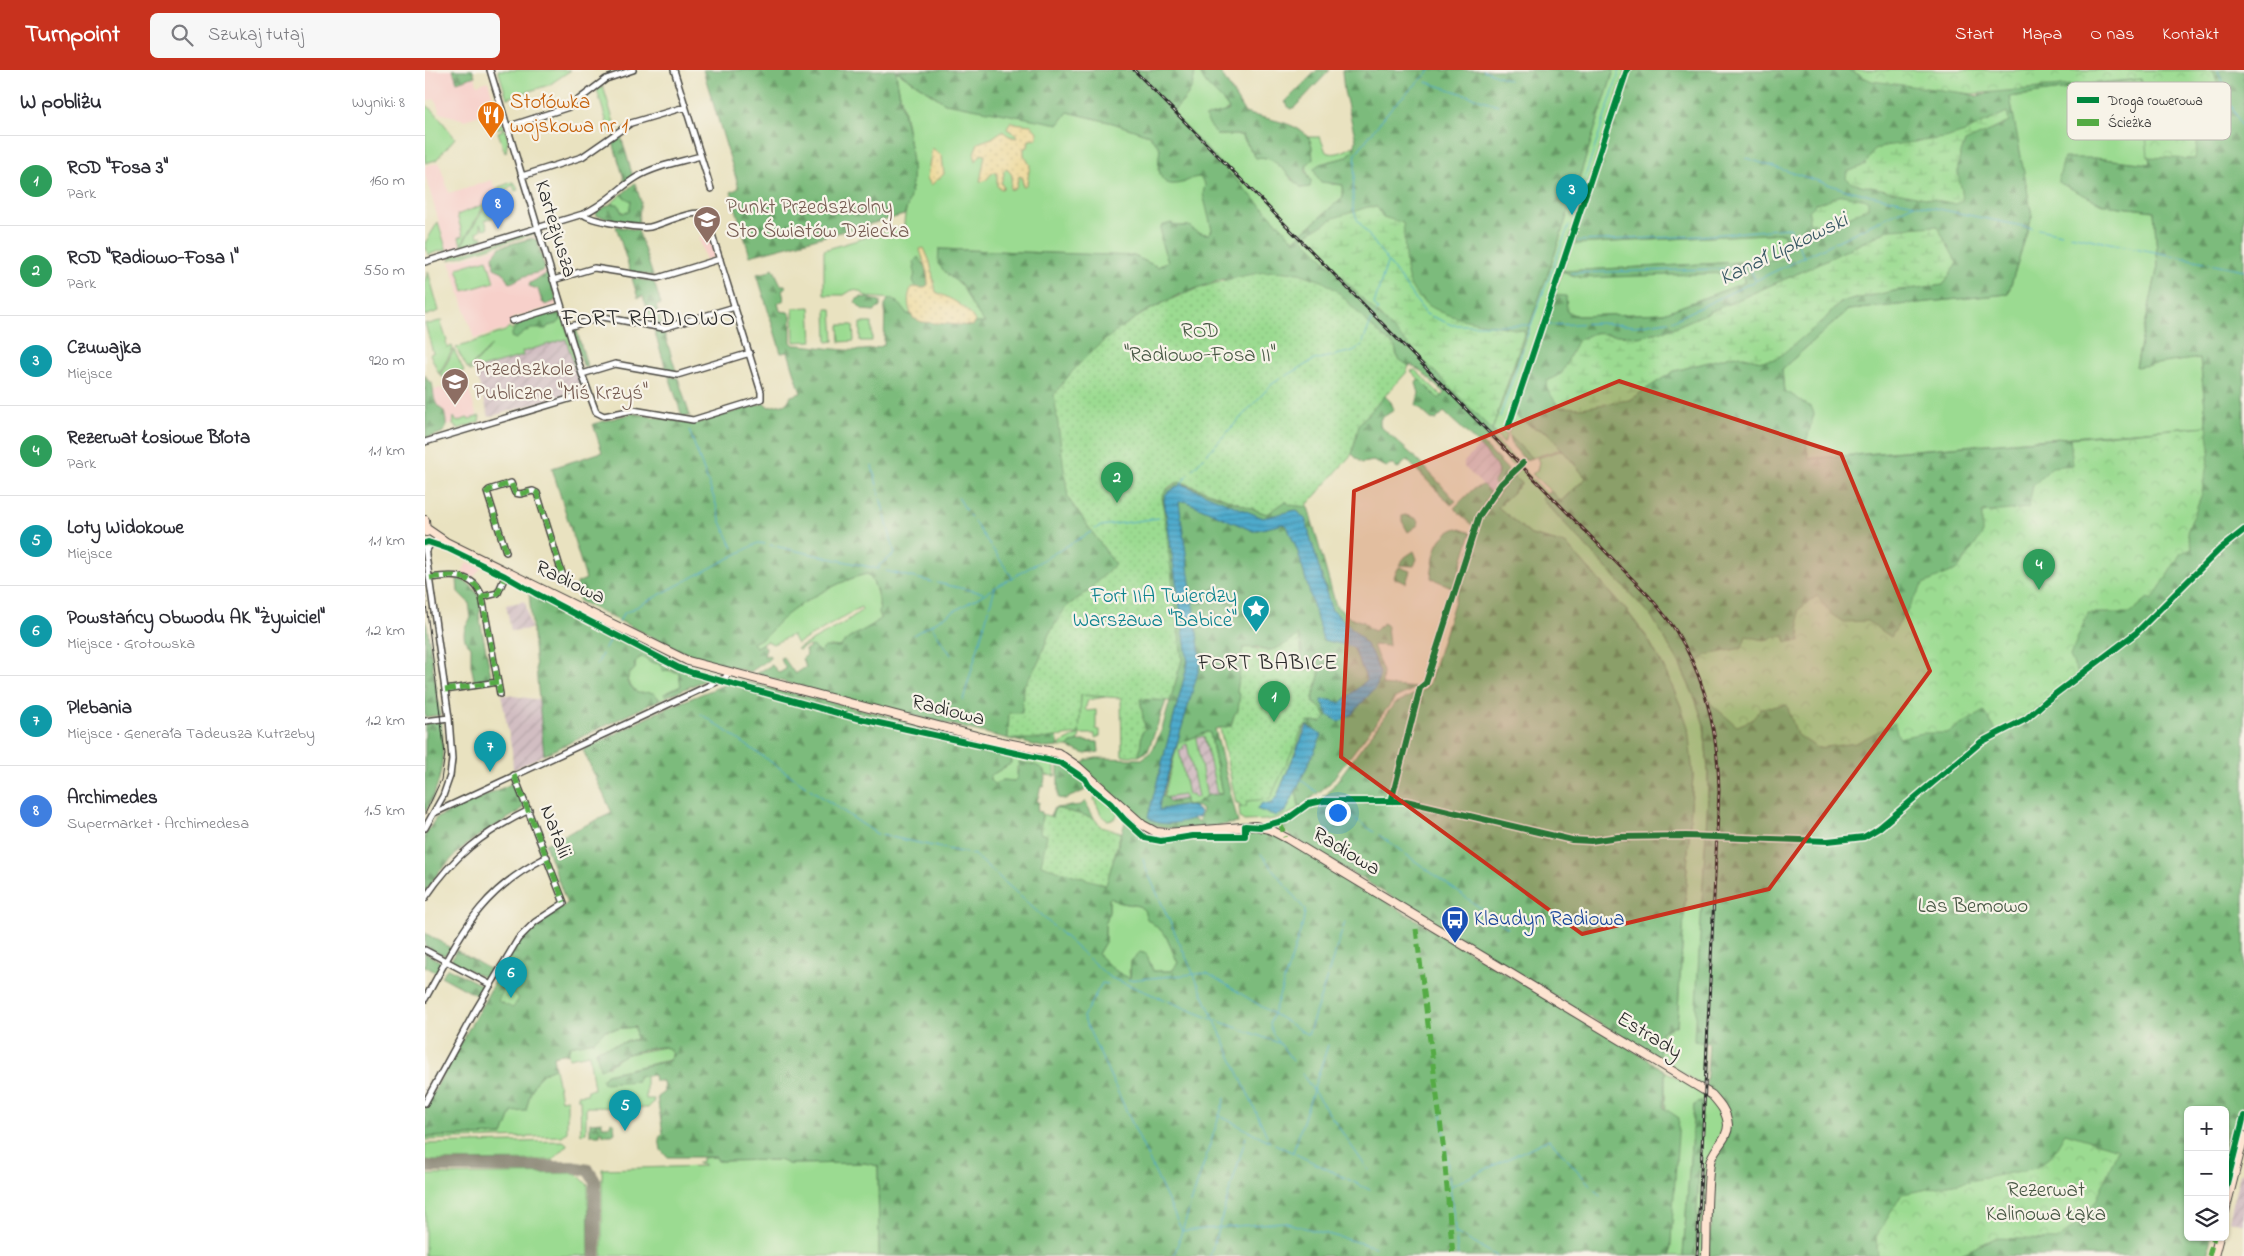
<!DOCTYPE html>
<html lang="pl">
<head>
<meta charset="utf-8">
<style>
  :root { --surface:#fff; --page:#f7f7f7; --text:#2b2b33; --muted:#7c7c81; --line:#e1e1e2; --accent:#c8321e }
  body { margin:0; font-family:"Indie Flower",sans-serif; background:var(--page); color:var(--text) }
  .controls { position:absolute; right:15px; bottom:15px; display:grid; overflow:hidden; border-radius:8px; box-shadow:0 1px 4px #0004 }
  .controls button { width:45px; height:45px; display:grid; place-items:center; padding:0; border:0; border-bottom:1px solid var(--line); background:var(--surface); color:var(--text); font:25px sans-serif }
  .you { position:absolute; left:912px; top:742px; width:18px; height:18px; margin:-12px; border:4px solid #fff; border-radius:50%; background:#1a73e8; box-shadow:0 0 0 8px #1a73e833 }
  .badge { display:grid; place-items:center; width:32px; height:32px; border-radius:50%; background:var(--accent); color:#fff; font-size:16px; font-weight:700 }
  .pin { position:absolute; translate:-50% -41px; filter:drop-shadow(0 1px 2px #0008) }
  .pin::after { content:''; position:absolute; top:26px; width:18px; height:15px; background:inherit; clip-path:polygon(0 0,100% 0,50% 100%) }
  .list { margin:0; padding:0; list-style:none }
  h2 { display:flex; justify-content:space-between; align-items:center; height:65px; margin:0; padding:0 20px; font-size:21px }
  h2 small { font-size:16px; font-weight:400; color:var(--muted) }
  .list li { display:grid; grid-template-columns:32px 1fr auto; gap:15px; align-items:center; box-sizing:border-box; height:90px; padding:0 20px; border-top:1px solid var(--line) }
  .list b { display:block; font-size:19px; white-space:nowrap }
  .list p { margin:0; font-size:16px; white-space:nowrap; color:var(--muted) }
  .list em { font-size:16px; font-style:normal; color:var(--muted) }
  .icon { flex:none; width:28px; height:28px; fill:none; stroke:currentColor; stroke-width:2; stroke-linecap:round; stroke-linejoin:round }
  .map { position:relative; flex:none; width:1819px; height:1186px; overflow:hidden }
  header { display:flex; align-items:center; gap:30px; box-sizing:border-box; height:70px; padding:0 25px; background:var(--accent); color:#fff }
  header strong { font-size:24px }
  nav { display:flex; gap:28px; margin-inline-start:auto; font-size:18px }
  .search { width:350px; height:45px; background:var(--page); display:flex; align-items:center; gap:12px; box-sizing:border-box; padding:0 18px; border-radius:8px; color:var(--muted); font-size:19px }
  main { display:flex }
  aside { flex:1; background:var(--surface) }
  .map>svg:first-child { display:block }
  .built { fill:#f7d0ca }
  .industrial { fill:url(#industrial-furrows) }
  .grass { fill:#9bdb91; stroke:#63835e; fill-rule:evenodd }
  .forest { fill:url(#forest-firs); stroke:#547353; fill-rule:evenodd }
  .wetland { fill:url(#wetland-marsh); stroke:#63835e }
  .sand { fill:url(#sand-dots); stroke:#8c8264 }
  .park { fill:url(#park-crowns); stroke:#63835e }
  .garden { fill:url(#garden-dots); stroke:#63835e }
  .water { fill:url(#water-rules); stroke:#3c6a7c }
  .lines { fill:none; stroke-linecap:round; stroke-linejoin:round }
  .stream { stroke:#4eaacc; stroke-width:1 }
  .taxiway { stroke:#8a8676; stroke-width:12 }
  .street-casing { stroke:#484641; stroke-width:8 }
  .secondary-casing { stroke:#484641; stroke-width:10 }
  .street { stroke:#fff; stroke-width:5 }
  .secondary { stroke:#fde4d1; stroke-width:8 }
  .tram { stroke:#2b2b2b; stroke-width:1 }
  .rail-casing { stroke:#2b2b2b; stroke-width:3 }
  .rail { stroke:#f7f3e8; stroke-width:1; stroke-dasharray:4; stroke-linecap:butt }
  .quiet { stroke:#54ab44; stroke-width:5; stroke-dasharray:10 5; stroke-linecap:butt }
  .cycleway-casing { stroke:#f7f3e8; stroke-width:9 }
  .cycleway { stroke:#00873e; stroke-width:6 }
  .marked { fill:#c8321e; fill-opacity:0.2; stroke:#c8321e; stroke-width:4; stroke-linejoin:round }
  .labels { text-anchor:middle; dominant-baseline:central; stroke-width:4.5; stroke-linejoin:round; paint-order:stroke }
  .food-label { font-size:21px; fill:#c56008; stroke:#f7f3e8; text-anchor:start }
  .education-label { font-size:21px; fill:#785e54; stroke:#f7f3e8; text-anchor:start }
  .street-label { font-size:21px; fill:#2b2b2b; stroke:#f7f3e8 }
  .park-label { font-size:21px; fill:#475744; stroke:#f7f3e8 }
  .culture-label { font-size:21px; fill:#0d838f; stroke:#f7f3e8; text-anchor:end }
  .transit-label { font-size:21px; fill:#164399; stroke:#f7f3e8; text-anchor:start }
  .water-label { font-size:22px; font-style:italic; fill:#375763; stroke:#f7f3e8 }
  .neighbourhood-label { font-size:22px; letter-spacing:1px; fill:#2b2b2b; stroke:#f7f3e8 }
  .quarter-label { font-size:24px; letter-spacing:1px; fill:#2b2b2b; stroke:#f7f3e8 }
  .key { fill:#f7f3e8; stroke:#bab7af; stroke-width:1 }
  .key-label { font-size:14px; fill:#2b2b2b }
</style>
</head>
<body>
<header>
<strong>Turnpoint</strong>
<div class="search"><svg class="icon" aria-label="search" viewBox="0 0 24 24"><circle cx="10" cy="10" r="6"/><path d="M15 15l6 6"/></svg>Szukaj tutaj</div>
<nav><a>Start</a><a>Mapa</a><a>O nas</a><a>Kontakt</a></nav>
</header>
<main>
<aside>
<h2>W pobliżu<small>Wyniki: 8</small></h2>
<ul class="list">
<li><span class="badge" style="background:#2e9e5b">1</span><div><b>ROD &quot;Fosa 3&quot;</b><p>Park</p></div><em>160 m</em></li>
<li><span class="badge" style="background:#2e9e5b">2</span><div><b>ROD &quot;Radiowo-Fosa I&quot;</b><p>Park</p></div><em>550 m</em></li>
<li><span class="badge" style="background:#0f9aa8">3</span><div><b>Czuwajka</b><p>Miejsce</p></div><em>920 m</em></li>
<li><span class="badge" style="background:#2e9e5b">4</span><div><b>Rezerwat Łosiowe Błota</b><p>Park</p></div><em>1.1 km</em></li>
<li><span class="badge" style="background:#0f9aa8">5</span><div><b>Loty Widokowe</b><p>Miejsce</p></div><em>1.1 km</em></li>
<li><span class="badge" style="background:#0f9aa8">6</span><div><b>Powstańcy Obwodu AK &quot;Żywiciel&quot;</b><p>Miejsce · Grotowska</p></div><em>1.2 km</em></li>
<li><span class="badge" style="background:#0f9aa8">7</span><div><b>Plebania</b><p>Miejsce · Generała Tadeusza Kutrzeby</p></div><em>1.2 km</em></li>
<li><span class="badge" style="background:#3f7fe0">8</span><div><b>Archimedes</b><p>Supermarket · Archimedesa</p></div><em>1.5 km</em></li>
</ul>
</aside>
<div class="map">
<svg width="1819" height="1186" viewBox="0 0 1819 1186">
  <defs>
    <pattern id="industrial-furrows" width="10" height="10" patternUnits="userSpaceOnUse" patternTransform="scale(1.25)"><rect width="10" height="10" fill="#d2bec2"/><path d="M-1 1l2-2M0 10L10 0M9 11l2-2" fill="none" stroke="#b4a3a7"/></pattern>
    <pattern id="forest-firs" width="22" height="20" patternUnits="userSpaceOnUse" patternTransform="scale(1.25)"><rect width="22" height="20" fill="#7cbb7b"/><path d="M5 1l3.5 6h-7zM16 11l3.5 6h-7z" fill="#669865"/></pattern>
    <pattern id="wetland-marsh" width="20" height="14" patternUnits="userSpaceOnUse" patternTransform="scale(1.25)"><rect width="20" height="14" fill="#9bdb91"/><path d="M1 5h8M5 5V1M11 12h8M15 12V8" fill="none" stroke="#86bc7d"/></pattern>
    <pattern id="sand-dots" width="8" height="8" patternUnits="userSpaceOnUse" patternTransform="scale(1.25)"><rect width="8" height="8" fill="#eeda9e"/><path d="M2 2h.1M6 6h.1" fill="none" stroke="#cb8" stroke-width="1.8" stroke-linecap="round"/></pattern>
    <pattern id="park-crowns" width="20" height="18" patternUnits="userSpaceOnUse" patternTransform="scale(1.25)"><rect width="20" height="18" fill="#9bdb91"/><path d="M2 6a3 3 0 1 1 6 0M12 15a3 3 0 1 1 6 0" fill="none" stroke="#86bc7d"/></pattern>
    <pattern id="garden-dots" width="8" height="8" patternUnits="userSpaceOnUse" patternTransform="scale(1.25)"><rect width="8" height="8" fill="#9bdb91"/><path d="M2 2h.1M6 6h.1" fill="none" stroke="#86bc7d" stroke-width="1.8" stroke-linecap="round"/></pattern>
    <pattern id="water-rules" width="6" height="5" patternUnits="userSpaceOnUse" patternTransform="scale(1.25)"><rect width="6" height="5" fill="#4eaacc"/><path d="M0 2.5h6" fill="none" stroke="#418ba6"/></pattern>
  </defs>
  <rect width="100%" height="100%" fill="#f7f3e8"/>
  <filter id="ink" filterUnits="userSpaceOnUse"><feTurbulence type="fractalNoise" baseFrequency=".02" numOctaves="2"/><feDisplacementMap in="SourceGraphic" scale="10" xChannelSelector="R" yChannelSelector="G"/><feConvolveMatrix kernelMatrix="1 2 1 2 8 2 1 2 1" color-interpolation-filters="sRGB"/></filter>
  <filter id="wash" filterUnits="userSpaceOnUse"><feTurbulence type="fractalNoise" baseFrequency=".0096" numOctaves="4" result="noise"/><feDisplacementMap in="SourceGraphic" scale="20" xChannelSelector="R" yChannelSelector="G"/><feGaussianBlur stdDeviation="1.12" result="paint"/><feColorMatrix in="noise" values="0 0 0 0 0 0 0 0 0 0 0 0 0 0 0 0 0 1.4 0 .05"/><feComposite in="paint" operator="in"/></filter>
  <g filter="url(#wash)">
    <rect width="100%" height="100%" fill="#e9e2c0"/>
    <path class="built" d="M0 0H28L32 12 50 6 52 15 63 11 72 39 40 50 15 43 10 29 2 31 0 29Z
      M14 92 24 123 67 110 69 118 73 117 77 131 45 140 39 166 34 178 23 182 0 105V96Z
      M285 165 290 183 287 188 281 190 274 168Z
      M110 166 132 235 88 248 82 259 49 269 25 192Z
      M41 310 52 347 19 357 7 321 16 318 17 321 36 315 35 312Z
      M42 492 56 498 46 510 37 504Z"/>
    <path class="industrial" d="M141 268 157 320 64 347 50 300 97 286V282Z
      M1057 373 1083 400 1065 422 1039 397V392Z
      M100 531 106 559 86 561 81 535Z
      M76 624 115 630 119 685 88 700 87 681Z
      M784 660 803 728 783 734 759 731 743 733 740 725 754 672 759 663Z
      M1815 1103 1819 1104V1154L1804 1150Z"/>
    <path class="grass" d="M73 0H146L124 15 82 28Z
      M470 0 520 33 643 42 688 53 724 65 735 78 733 100 758 113 768 107H775L781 114 787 160 784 164C776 164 771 162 764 156H752L736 172 743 191 733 197 709 186 514 179 524 206 537 215 547 235 561 254 498 251 491 245 482 244 469 229 442 227 434 221 427 220 419 225H399V180L479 156C479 141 486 127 487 111 488 74 477 36 470 0Z
      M770 0H775C777 16 796 25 804 39L793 45 791 65H816L831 88C846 84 859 99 867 110L886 111C878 98 883 89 887 76L883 67H895L901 82C909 86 921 81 928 76L929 79 922 87 895 94 905 114 919 115 918 127 869 170 746 43C762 28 768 23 770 0Z
      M1189 0H1201L1084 352 1080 359 1081 367 1079 374 1067 360 1127 192Z
      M1716 9 1725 94 1669 88 1679 135 1729 141 1733 196 1711 296 1775 288 1782 356 1365 390 1357 299 1423 240 1583 224 1607 146 1584 27Z
      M178 16 191 59 185 63 172 20Z
      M0 34 9 41 30 68 11 90 0 93Z
      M78 53 83 69 81 82 80 83 73 62 78 60 76 57 73 59 71 54Z
      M87 112 90 113 93 120 90 121 88 115 78 121 85 142 60 150 63 158 58 159 55 154 56 160 52 162 53 167 57 166 58 169 36 176 60 137 76 131 72 120 74 117Z
      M197 124 205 129 207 134 204 142 199 143 189 134H185Z
      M60 134 36 175 34 167 38 166 32 145Z
      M13 152 22 181 17 180 3 185 0 173Z
      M107 162 111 163 24 190 27 186Z
      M1359 163 1361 187 1357 190 1138 201 1146 206 1305 203 1315 201 1319 206V213L1239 243 1153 246 1141 242 1129 225 1147 174Z
      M62 189 69 212 39 221 32 198Z
      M3 201 14 241 0 246V211Z
      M135 237 156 306 155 314 141 269 97 282 98 286 45 301 44 300 67 275 43 299 31 278 80 261 84 257 87 260 91 251Z
      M385 237 387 271 369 272 368 238Z
      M401 239H407L409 271 402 272Z
      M18 250 16 253 22 271 21 272 23 278 27 276 28 279 14 304 5 284 8 283 0 253 4 254Z
      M435 253H447V271H435Z
      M428 255 429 271 415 272 414 255Z
      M29 280 39 301 17 307 15 305Z
      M990 300 1017 326 1015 330 986 301Z
      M1089 344 1107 357 1122 362 1137 379 1107 388 1083 364Z
      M55 346 54 352 33 359 28 355 29 347 32 352 42 348 44 349Z
      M1069 368 1094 394H1086L1063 371Z
      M1138 380 1161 408 1136 431 1107 404 1112 401 1114 392 1112 388Z
      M1096 397 1122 423 1117 429 1227 547 1253 591 1270 628 1279 655 1283 701V726L1270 971 1280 973 1279 1016 1234 989 1236 962 1252 955 1268 705 1238 596 1222 567 1202 541 1141 474 1106 465 1072 437 1097 414 1087 406Z
      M443 504C449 511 451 520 453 529 454 535 456 543 455 548 455 553 421 568 415 577L405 576 395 582C385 579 387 571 374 580L372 579 419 553 437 540 436 537 372 574 367 565 348 574 342 571 331 577 327 573C341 566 343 563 353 552 369 535 421 507 443 504Z
      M216 587C223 588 228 592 235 594L241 600 254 603 256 616 240 624 241 627 234 630V628L212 623 201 609 204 604 210 599 211 590Z
      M656 625 680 627 663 630 660 639 662 641 671 640V659L675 660V666L670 668V664H655L653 672 646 673 643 677H635V674L654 664Z
      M881 655 852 726 846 734 857 745 861 741 871 720 874 736H877C856 751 844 750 819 751L815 748 814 737H820L821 731 834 729 847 722 878 658Z
      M782 662 785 663 797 724 792 723 779 666 771 668 782 727 770 734 760 735 759 725 738 728 753 673ZM762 674 773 727 769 728 768 724 763 725 754 680 758 679V675Z
      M573 674 628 685 630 689V706L620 705 619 700 592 697V708L589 711 578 710 569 714 565 710V706L585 694 587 690 585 686 576 684Z
      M672 723 693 743 689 749 682 750 677 746 669 729Z
      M686 827 692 832 714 836 720 840 723 849 740 864 753 893 747 901H728L725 892 704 900 705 909C693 904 682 894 673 884L680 872V855L684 842V828Z
      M211 957V969L171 980 183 997 198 985 240 977 245 980 249 986 247 985 244 990 181 1004 212 1011 213 1006 221 1005V1029H229L228 1033 223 1038 161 1037V1063L156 1064 155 1029H153V1025L162 1024 163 1020 169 1019 164 984 144 988 143 983 145 976 169 971 180 960Z
      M130 998 136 1030 142 1029V1062L137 1066 0 1070V1067L78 1065 87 1042 101 1040C106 1020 108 1005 130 998Z
      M1240 1001C1262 1014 1303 1028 1298 1060 1297 1067 1292 1074 1288 1081L1278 1186H1270L1277 1032 1269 1035 1258 1186H1245C1251 1125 1239 1062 1240 1001Z
      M138 1071 142 1074V1076L128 1090 0 1091V1074Z
      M291 1087 293 1091 354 1090 363 1094 440 1093 453 1096 454 1186H177V1099L279 1096V1094H273V1092H277V1088Z
      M151 1103 163 1115 164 1186H0V1105Z"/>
    <path class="forest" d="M28 0H48L50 6 32 12Z
      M278 0H770C768 24 761 26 747 43L869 170 918 127V115L896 112 891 105 889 98 895 94 922 87 929 79 931 70 919 21 917 1 919 0H1189L1127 192 1067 360 1071 367 1057 373 1085 402 1073 417 1068 413C1070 410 1073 406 1073 403 1074 390 1030 353 1019 342L1011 350 1006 349 991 335 994 323 991 313 994 309 1014 329 1019 323 996 301 987 296 988 295 982 296 972 288 970 277 946 256 798 209 753 225 718 243 686 266 643 307V428L690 494 662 522 641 537 624 564 614 591 598 617 597 643 584 644 583 669 632 667 634 677 621 678 449 636 330 604 347 595 354 603 361 599 355 588 358 587 370 604 381 597 377 589 382 585 380 580 387 576 395 582 400 577H415C423 564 450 558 456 547L454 543C456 531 451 514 443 504 420 507 370 535 354 552 343 563 343 566 328 573L331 577 337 574 341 578 339 586 345 585 346 588 325 602 266 586 154 531 152 513 161 509 127 398 177 382 168 354 208 343 269 354 339 333 344 337 362 333 366 326 376 323 363 282 356 283 332 204 342 202 348 198 356 215H360L361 218 357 219 359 230 353 233 355 241 363 242 366 246V272L369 275C395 275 434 287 459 275L460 236 463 229C473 230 477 236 482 244L491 245 498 251 560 253 547 235 537 215 524 206 513 194 514 179 709 186 733 197 743 191 736 172V156L746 153 752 156H764C771 162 776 164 784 164L787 160 778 124 780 114 775 107C767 107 764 111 756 113 730 120 733 94 735 78L724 65 688 53 643 42 634 54 520 33 471 0C475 47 500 98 479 145L325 186 306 122 314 118Z
      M775 0H794L820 43C839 49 869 51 882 66 888 72 887 81 888 89L881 96V102L886 111 885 117 877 118C864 108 850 83 831 88L817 65H791L780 47 803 41 804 39C796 25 777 16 775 0Z
      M892 0H905L870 37 865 39 860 32Z
      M1204 0H1430L1552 26 1566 23 1600 0H1819V1033L1800 1110V1040H1763V1167H1786L1782 1186H1284L1288 1097 1303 1042 1295 1029 1281 1017 1284 973 1269 971 1283 726V701L1279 655 1270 628 1253 591 1227 547 1117 429 1122 423 1127 422 1136 431 1161 408 1122 362 1107 357 1089 344 1129 225 1141 226 1142 242 1153 246 1239 243 1319 213V206L1315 201 1305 203 1156 208 1137 201 1357 190 1361 187 1359 163 1151 174 1148 169ZM1716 9 1725 94 1669 88H1639L1633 112 1679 135 1729 141 1733 196 1711 297 1775 288 1782 356 1384 389 1381 372 1389 344 1387 338 1364 323H1359L1357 299 1423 240 1583 224 1607 146 1585 27ZM1466 159 1518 215 1474 220 1415 232 1399 250 1337 291 1310 285 1249 301 1204 330 1121 312 1137 303 1169 263 1214 267 1246 259 1374 203Z
      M195 63 208 107 200 112 187 69Z
      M210 113 216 132 213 154 172 146 171 142 185 134H193L197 143 204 142 206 131 199 127 197 124Z
      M191 156 213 160 228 206 205 201Z
      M107 168 112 170 120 199C113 204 108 203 100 206 94 208 90 212 84 213L78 202 69 198 68 186 75 177Z
      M493 187 500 196 504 219 494 221 488 211 490 203 488 192Z
      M123 203 131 228 130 231 121 235 117 232 113 219 104 216 105 213Z
      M207 208 229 212 236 234 231 236 237 255 227 253 218 226 213 228Z
      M437 227 455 231V237L449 241 438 240 430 232 432 229Z
      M130 240 136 245V250L132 254 123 256 121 259C101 259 107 257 91 269L86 267C90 249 113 245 130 240Z
      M151 258 163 299 158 296 148 262Z
      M229 260 239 262 251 301 241 299Z
      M0 305 4 312 7 313C10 326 7 334 19 341 24 363 21 362 1 368Z
      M244 306 253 308 265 346H257Z
      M960 326 966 332 969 340 955 349V356L993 390 1031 431 1026 435 982 390 972 399 969 395H965L962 397 948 391 937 393 927 384 934 354Z
      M1083 364 1107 388 1100 390 1086 374Z
      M1087 406 1097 413 1073 437 1106 465 1141 474 1202 541 1222 568 1238 596 1255 634 1263 657 1268 705 1252 955 1236 962 1234 989 942 812 939 808 932 806 866 767 860 761 857 754 903 723 969 634 1000 619 1004 614 1056 446Z
      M754 412 842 444 861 431 865 435 883 437 911 536 925 548 939 552 945 559 950 561 958 553 962 555 964 576 948 575 958 602 957 615 992 618 970 628 904 714 877 736H874L871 720 897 665 881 655 884 652H897L893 638 887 632 896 598 876 600C878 591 875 585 876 576H857L848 580H838L833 577 818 578 812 623 815 624 813 641 810 643 806 656 790 659 813 753 753 760 721 753 656 696 661 690 671 688 717 689 727 681 737 659 757 589 737 427 739 422ZM756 414 838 448 871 440 880 449 906 539 935 566 946 582 955 602 904 646 905 630 916 633 942 610 928 577 898 569 873 482 862 456 858 454 828 461 760 431 753 432 776 592 735 731 734 740 756 735 771 737 772 736 777 740 774 752 767 749 742 754 723 747 763 593 739 429 741 424ZM782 662 785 663 797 724 783 725 770 734 760 735V729L744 732 742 728 737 726 752 674Z
      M1058 415 1065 422 1048 456 1029 438 1048 419Z
      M980 445 990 448 994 451 993 455 983 462 977 451V446Z
      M1032 458 1046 463 1029 518 1006 508C1009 487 1009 466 1032 458Z
      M989 481 992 489 989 496 974 495 980 487Z
      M974 497 985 501 981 513 968 508Z
      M32 509C48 511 60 530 54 545L66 606 69 607 67 612 50 614 46 595V577L42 574C36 563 40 557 46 548L44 533 33 522Z
      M104 522C168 545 226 585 292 605L241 627 239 624 256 616 254 603 245 599 238 601 235 594 224 592 221 588 215 587 210 593V599L204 604 202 612 212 623C221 624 229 618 234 630L119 685Z
      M0 550 2 556 15 645 0 647Z
      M311 610 426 636 427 638 436 639 573 674 576 683 585 686 587 690 585 694 565 706V710L569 714 578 710 589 711 592 708 594 692C611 695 625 695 618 717L616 716 612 731 614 732 612 741 617 742 615 763 622 765 681 814 702 746 725 765 738 767C762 765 804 756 827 759 864 763 898 792 929 811L931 817 935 816 1219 987 1240 1001 1239 1038 1254 1048 1245 1186H454L453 1096 440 1093 363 1094 354 1090 293 1091 291 1087H242L236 1080 234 1068 238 1063 232 1027 239 1022 238 1011H230L229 1005 213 1006 212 1011 178 1013 177 1009 181 1004 244 991 247 985H249C246 982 244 978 240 977 232 976 207 982 200 985 191 988 185 996 175 999L171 980 211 969 210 957 180 960 169 971 145 976 143 983 128 986 130 998C108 1005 106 1020 101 1041L87 1042 78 1065 0 1067V1037L90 876C105 858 121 845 142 834L120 774 187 743 158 680 237 640ZM686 827 692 832 714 836 719 840 722 849 740 864 753 893 747 901H728L721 883 715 882 706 891 705 908C692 904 682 894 673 884L680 872V855L684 842V829Z
      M715 629 741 631 723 681 714 686 717 662 720 659Z
      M16 651C20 688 18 710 0 743V653Z
      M657 671 673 672 674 682 660 684 643 677 646 673Z
      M635 694 644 700 646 696 661 708 659 710 662 715 659 721 640 729 633 728V696Z
      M89 710 100 735 94 742 56 764 36 779 14 802 0 822V765L11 748 86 714 85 712Z
      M660 731 669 748 630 738 627 747H624L629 738H630L656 735Z
      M0 863 26 878 20 885H17L0 876Z
      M31 880 71 903 64 910 26 891Z
      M0 883 16 892 12 903 0 896Z
      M23 898 58 916 60 921 56 928 16 906Z
      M1277 1031 1270 1186H1258L1269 1035Z
      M177 1052V1056H185L186 1052 189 1054 190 1063 187 1065H178V1062H175V1065H165V1053Z"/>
    <path class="wetland" d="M1582 42 1584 52 1540 72C1536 82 1532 93 1533 104 1534 113 1539 121 1537 131L1531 134 1426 113 1421 108 1422 102 1440 95 1449 80 1459 76 1520 68 1540 62Z
      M1417 125 1443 130V138L1402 157 1384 152V141L1391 134Z
      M946 136 952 137 958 147 978 153C980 171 979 191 983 208 993 251 1065 253 1100 261L1067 360 877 167 909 148Z
      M1512 156 1532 193 1518 215 1474 220 1415 232 1399 250 1351 289 1337 291 1310 285 1249 301 1204 330 1156 338 1134 337 1122 319 1121 312 1137 303 1152 271 1169 263 1214 267 1246 259 1374 203 1466 159Z"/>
    <path class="sand" d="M586 51 588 53 606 55 612 62V69L604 70 603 77 599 78V85L605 95 602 114 598 117 597 107 594 106 591 118 588 120 585 119 587 105 582 99 578 101 579 104 576 113 579 118 576 119 572 116V103L568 102 560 111 555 112 560 85 556 84 551 91 549 83 553 73 567 68 577 61 584 66 592 68 591 64 582 59Z
      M507 78 517 86 519 104 506 115 502 108Z
      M499 178 505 192 511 222C526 229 541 235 550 251L548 256 497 252 488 248C483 239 481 226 487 217L498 218 503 215C503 202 498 191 495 179Z"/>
    <path class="park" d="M1424 0H1788L1803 43 1766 52 1765 62 1773 66 1770 89 1723 87 1716 9 1547 24 1447 11Z
      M1782 356 1785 379 1776 427 1762 462 1767 479 1756 483 1727 530 1723 528 1705 543H1663L1645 586 1653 604C1628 626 1603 649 1572 662L1559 641 1522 663H1498L1474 668 1469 653 1431 673 1393 678 1372 665 1362 635 1336 638 1327 650 1312 656 1286 634 1270 594 1282 585 1317 578 1321 566 1339 570 1359 565 1361 572 1375 571 1373 540 1392 526 1406 544 1418 552 1442 551 1466 567 1498 514 1533 499 1557 465V443L1603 438 1608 416 1627 397 1648 395 1645 368Z
      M80 918 94 928 88 938 73 931Z
      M1640 1063 1693 1079 1671 1131 1645 1160 1631 1170 1570 1168 1532 1186H1453L1451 1167 1477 1124 1611 1098 1627 1085Z"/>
    <path class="garden" d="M847 201 874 203 897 211 911 220 946 256 970 277 972 288 984 296 981 303 934 354 927 384 882 435 883 437 865 435 861 431 842 444 757 412C748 412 739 420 737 427L757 589 745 631 715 629 720 659 717 662 714 686H697L696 628 656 625 654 664 615 669H583L584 643H597L598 617 614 591 624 564 641 537 662 522 690 494 643 428 629 325C681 251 761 213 847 201Z
      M873 566C877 573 877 592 876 600L896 597 887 632 896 638 901 647 897 652H884L878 658 845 729 822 731 821 737H814L815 734 811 733 795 658 806 656 810 643 813 641 815 624 812 623 818 578C828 577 830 579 838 580 849 583 863 572 873 566Z
      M630 738 669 748 676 757 696 762 681 815 616 795 622 765 615 763 617 744 627 747Z"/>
    <path class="water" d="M756 414 838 448 871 440 880 449 906 539 935 566 946 582 955 603 952 616 927 644 914 652 904 646 896 630H905L916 633 942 610 928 577 898 570 873 482 862 456 858 454 828 461 760 431 754 432 776 592 735 731 734 740C747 738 764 730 775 742L774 747C757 751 737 760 723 747L763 593 739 429 741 424Z
      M882 656 897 665 861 741 851 746 831 739 837 733 846 734 852 726Z"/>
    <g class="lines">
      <path class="stream" d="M1006 0 967 37 931 83 928 122V138L932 149 1001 244 1027 255H1107
        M1058 0 1084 10
        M1793 0 1802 27 1819 60
        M1001 12 1073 35
        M1321 88 1421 120 1607 158
        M1148 144 1195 0
        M1613 159 1636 164
        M1645 165 1819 200
        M1153 171 1273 166 1365 158 1379 187
        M1146 203 1325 198 1330 210
        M951 243 953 240 949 234 962 193
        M1123 255 1176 253 1210 256 1249 250 1489 134
        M938 272 948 246
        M861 306 889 290 928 281 937 275
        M1075 347 1106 255 1144 155
        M264 360 290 431 296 452 308 478
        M768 399 846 315 856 308
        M756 414 763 404
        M533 427 541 440
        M544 445 546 447
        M549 452 587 507
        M670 459 676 456 734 448
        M345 475 454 499V495L470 484 447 396
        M461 501 507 512
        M512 513 558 523
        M194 552 198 544 333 473 340 474
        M506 555 526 585
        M189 562 190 560
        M488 565 666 462
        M180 579 187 565
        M172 595 177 584
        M538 630 570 518
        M276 644 381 716
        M876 710 892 722
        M385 719 452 764 550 785 684 907 782 947 854 973
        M898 726 902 729
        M907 733 949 762
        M954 765 1083 858
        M836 784 880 840 878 853 845 954 848 964 868 991
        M718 789 721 799 842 1066
        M703 910 782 903 883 965 920 852
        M683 914 677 913 658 947 757 1161 858 1152 950 1177
        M877 1004 943 1100
        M1016 1036 1033 1186
        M795 1046 846 1072
        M850 1074 945 1120
        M868 1082 903 975
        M1026 1116 1124 1069 1175 1126
        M1031 1163 1072 1186
        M749 1186 800 1028
        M785 1186 821 1067"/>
      <path class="taxiway" d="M0 1097H147L163 1100 170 1111V1186"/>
    </g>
  </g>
  <g filter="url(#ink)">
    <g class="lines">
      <defs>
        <path id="street" d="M65 0 157 304 171 342 179 346 208 340 268 350 336 329V322L281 145C270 138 238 154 225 157 215 159 165 151 158 144
          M249 0 286 119
          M82 57 144 37 181 9 208 0
          M97 106 157 87 206 53 260 37
          M0 192 158 144C181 134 192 119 212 107 230 96 255 92 275 86
          M128 210 169 198 233 208 295 189
          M87 251 136 236
          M143 257 178 247 238 258 310 237
          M157 304 190 294 252 305 325 283
          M0 372 164 323
          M0 478 24 648 27 689 25 706 18 726 0 758
          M1 481 5 475 12 470
          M81 482 62 422 64 420 86 413 90 423 95 424 108 421 112 423 140 513
          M5 508C24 505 49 502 57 527L73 523 82 502
          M57 527 75 624
          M20 620 73 612
          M0 651 24 648
          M9 743 300 608 304 602
          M0 828C29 785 58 763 104 740
          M0 880 66 915
          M0 929C36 865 52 822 122 787
          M0 1033 50 941 93 869 110 852 139 833 89 705"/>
        <path id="secondary" d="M0 450 1 462
          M2 459 21 472 263 591 567 670 633 683 652 696 718 755 731 762 741 763 830 756 844 759 863 769 1287 1025C1295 1034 1302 1042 1303 1055 1303 1070 1287 1079 1285 1093 1281 1123 1282 1155 1281 1186
          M1800 1141 1819 1066
          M1789 1186 1794 1167"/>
      </defs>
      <use href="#street" class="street-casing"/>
      <use href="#secondary" class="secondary-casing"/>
      <use href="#street" class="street"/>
      <use href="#secondary" class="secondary"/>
      <path class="tram" d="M0 526 20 684 16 710 0 744"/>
      <defs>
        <path id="rail" d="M709 0 1223 525C1233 537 1243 548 1251 561 1282 610 1293 664 1294 721L1272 1186"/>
      </defs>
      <use href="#rail" class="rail-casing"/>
      <use href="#rail" class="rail"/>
      <path class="quiet" d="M81 482 62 422 64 420 86 413 90 423 95 424 108 421 112 423 140 513
        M5 508C24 505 49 502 57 527L73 523 81 504
        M57 527 75 624
        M20 620 73 612
        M89 705 139 832
        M855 752 860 767
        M991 859 1018 1074 1028 1186
        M1784 1186 1789 1167"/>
      <defs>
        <path id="cycleway" d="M1083 358 1202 0
          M0 473 3 472 24 479 80 506 110 523 254 598 268 603 427 647 636 693 660 709 664 716 685 733 699 749 720 768 736 771 768 766H820V756L835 757 861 750 883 734 898 731H981L1147 770 1166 771 1193 767 1261 766 1403 771 1439 767 1454 758 1556 672 1601 649 1621 631 1711 563 1795 479 1819 460
          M967 728 995 618 1001 613 1054 446 1076 414 1098 393
          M1800 1121 1819 1046"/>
      </defs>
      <use href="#cycleway" class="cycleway-casing"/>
      <use href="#cycleway" class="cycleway"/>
    </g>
  </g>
  <path class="marked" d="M1194 311 1416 384 1505 601 1344 819 1157 864 916 687 929 421Z"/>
  <defs>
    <symbol id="restaurant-pin" viewBox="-11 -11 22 30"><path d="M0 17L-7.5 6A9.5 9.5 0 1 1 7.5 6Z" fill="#e8710a" stroke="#f7f3e8"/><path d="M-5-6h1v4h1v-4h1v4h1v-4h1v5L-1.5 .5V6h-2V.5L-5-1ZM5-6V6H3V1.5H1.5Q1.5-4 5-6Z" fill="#fff"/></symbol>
    <symbol id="school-pin" viewBox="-11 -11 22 30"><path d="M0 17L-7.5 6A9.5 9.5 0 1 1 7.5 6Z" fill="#8d6e63" stroke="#f7f3e8"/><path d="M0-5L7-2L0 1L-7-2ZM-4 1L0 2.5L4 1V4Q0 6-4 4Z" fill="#fff"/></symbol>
    <symbol id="sight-pin" viewBox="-11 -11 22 30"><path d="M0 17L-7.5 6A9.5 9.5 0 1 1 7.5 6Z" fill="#0f9aa8" stroke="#f7f3e8"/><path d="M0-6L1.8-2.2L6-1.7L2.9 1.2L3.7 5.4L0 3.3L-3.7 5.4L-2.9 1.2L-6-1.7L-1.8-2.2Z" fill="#fff"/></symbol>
    <symbol id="bus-pin" viewBox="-11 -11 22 30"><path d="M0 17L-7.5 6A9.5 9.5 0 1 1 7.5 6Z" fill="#1a4fb4" stroke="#f7f3e8"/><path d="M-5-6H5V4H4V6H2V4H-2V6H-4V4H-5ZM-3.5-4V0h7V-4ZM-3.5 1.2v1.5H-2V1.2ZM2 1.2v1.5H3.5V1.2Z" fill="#fff"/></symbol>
  </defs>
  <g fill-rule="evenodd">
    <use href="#restaurant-pin" x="50" y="29" width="32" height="43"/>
    <use href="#school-pin" x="266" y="134" width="32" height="43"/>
    <use href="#school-pin" x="14" y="296" width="32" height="43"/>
    <use href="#sight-pin" x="815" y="523" width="32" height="43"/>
    <use href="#bus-pin" x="1014" y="834" width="32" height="43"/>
  </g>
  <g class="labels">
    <g class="food-label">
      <text x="85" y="33">Stołówka<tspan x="85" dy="24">wojskowa nr 1</tspan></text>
    </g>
    <g class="education-label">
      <text x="301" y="138">Punkt Przedszkolny<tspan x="301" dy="24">Sto Światów Dziecka</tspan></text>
      <text x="49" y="300">Przedszkole<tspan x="49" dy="24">Publiczne "Miś Krzyś"</tspan></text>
    </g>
    <g class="street-label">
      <text transform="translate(130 159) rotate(73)">Kartezjusza</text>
      <text transform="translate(145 513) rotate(26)">Radiowa</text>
      <text transform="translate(523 641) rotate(14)">Radiowa</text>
      <text transform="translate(130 762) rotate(69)">Natalii</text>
      <text transform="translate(921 782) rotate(31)">Radiowa</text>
      <text transform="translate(1224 966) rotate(31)">Estrady</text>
    </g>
    <g class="park-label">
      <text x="775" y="262">ROD<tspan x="775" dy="24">"Radiowo-Fosa II"</tspan></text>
      <text x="1548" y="837">Las Bemowo</text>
      <text x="1621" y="1121">Rezerwat<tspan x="1621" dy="24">Kalinowa Łąka</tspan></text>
    </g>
    <g class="culture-label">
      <text x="812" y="527">Fort IIA Twierdzy<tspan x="812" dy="24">Warszawa "Babice"</tspan></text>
    </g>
    <g class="transit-label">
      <text x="1049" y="850">Klaudyn Radiowa</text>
    </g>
    <g class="water-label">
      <text transform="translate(1359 180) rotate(-26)">Kanał Lipkowski</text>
    </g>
    <g class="neighbourhood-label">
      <text x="843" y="594">FORT BABICE</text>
    </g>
    <g class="quarter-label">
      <text x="224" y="249">FORT RADIOWO</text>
    </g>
  </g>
  <rect x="1642" y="12" width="164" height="58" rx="8" class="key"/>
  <rect x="1652" y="27" width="22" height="6" fill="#00873e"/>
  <rect x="1652" y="49" width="22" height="7" fill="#54ab44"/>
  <g class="key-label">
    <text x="1683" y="35">Droga rowerowa</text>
    <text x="1683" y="57">Ścieżka</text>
  </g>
</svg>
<div class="controls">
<button>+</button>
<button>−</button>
<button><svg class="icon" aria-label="layers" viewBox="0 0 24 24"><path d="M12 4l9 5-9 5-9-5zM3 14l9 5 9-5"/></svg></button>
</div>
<div class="you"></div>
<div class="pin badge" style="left:849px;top:652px;background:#2e9e5b">1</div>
<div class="pin badge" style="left:692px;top:433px;background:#2e9e5b">2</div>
<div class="pin badge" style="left:1147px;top:145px;background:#0f9aa8">3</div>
<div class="pin badge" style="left:1614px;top:520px;background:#2e9e5b">4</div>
<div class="pin badge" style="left:200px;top:1061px;background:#0f9aa8">5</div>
<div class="pin badge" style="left:86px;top:928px;background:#0f9aa8">6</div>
<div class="pin badge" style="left:65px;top:702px;background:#0f9aa8">7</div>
<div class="pin badge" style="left:73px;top:159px;background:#3f7fe0">8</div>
</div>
</main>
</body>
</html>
